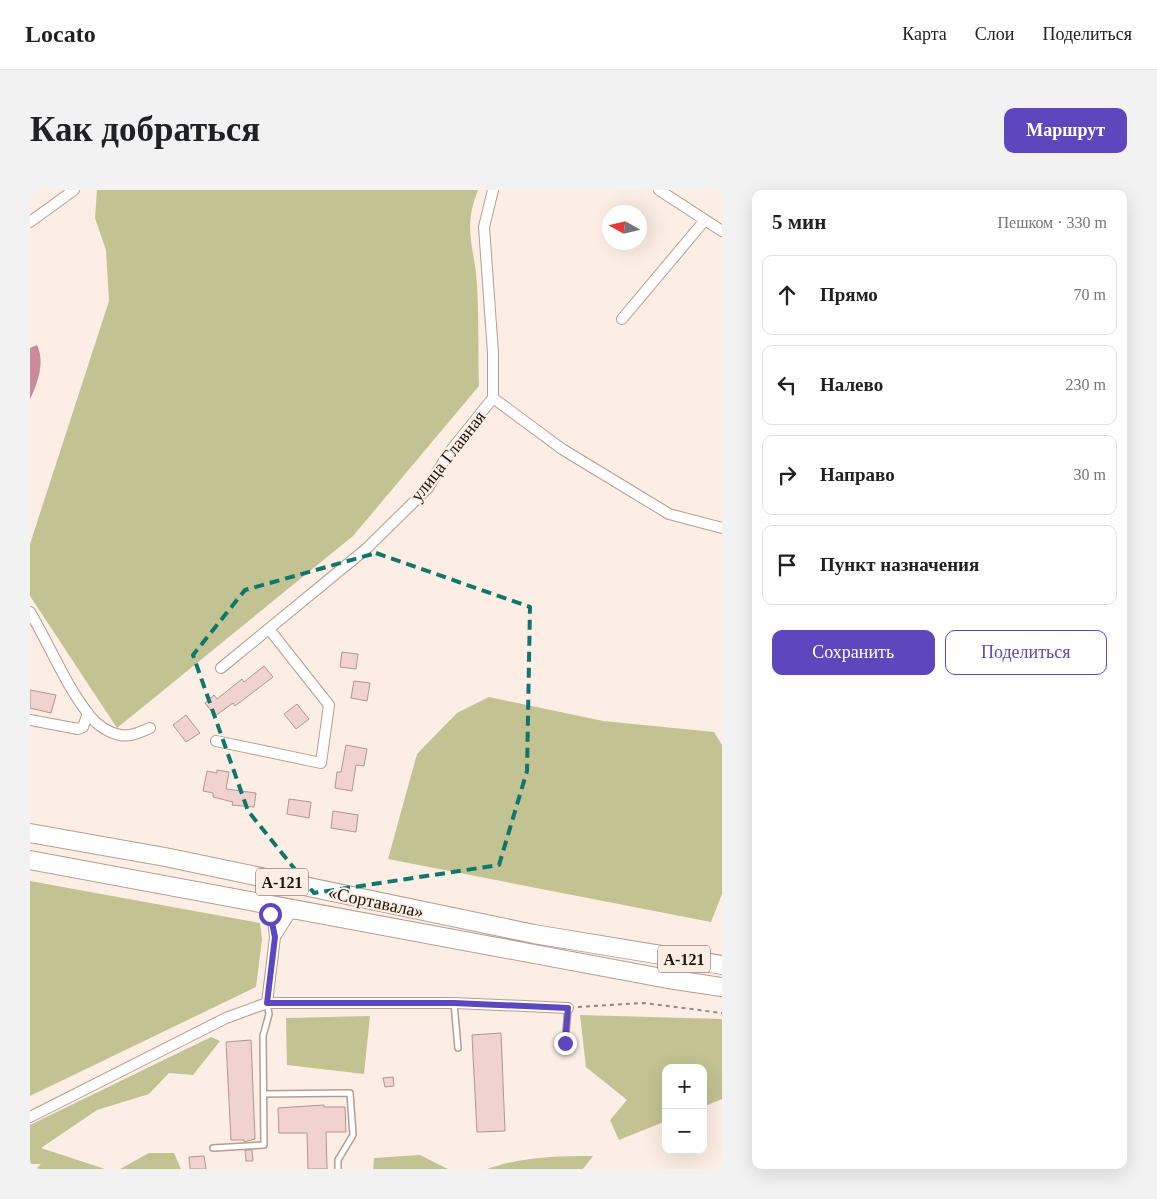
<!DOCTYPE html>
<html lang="ru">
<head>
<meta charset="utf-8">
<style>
  :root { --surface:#fff; --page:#f2f2f2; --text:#202124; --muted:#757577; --line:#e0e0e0; --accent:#5e46be }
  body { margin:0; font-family:"Times New Roman",serif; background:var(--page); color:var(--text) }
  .controls { position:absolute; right:15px; bottom:15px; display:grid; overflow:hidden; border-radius:10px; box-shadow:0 5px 20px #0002 }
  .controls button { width:45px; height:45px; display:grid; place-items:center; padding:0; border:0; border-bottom:1px solid var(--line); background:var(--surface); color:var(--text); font:25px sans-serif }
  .compass { position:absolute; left:572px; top:15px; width:45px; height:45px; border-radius:50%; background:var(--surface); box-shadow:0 5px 20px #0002; rotate:278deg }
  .stop { position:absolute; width:15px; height:15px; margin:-11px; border:4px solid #5e46be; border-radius:50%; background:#fff }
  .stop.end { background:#5e46be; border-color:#fff; box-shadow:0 1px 5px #0008 }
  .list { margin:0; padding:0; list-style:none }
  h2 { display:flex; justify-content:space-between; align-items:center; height:65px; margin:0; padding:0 20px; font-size:21px }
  h2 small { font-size:16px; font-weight:400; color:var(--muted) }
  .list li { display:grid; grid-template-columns:32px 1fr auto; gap:15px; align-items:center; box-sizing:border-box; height:80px; margin:0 10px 10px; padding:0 10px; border:1px solid var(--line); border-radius:10px }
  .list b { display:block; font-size:19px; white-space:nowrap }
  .list em { font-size:16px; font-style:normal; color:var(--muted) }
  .actions { display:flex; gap:10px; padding:15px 20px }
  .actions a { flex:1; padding:11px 0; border:1px solid var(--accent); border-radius:10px; text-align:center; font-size:18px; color:var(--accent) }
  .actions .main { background:var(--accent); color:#fff }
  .icon { flex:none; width:28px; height:28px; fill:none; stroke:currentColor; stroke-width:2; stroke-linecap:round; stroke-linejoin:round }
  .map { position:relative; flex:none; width:692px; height:979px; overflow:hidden; border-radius:10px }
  header { display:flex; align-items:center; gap:30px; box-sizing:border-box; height:70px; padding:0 25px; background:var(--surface); border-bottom:1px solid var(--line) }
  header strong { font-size:24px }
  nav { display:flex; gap:28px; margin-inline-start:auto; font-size:18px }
  .intro { display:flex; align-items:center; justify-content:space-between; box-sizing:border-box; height:120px; padding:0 30px }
  h1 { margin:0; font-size:35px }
  .button { padding:12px 22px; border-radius:10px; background:var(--accent); color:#fff; font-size:18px; font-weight:700 }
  main { display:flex; gap:30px; padding:0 30px }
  aside { flex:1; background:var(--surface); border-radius:10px; box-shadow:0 5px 20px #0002 }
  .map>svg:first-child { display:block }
  .green { fill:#c3c292 }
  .water { fill:#cb8a9a }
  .building { fill:#f0d3cf; stroke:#b19691 }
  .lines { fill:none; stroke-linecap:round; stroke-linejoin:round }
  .service-casing { stroke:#b49e8f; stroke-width:8 }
  .minor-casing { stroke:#b49e8f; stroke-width:12 }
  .trunk-casing { stroke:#b49e8f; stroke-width:20 }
  .path { stroke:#958a82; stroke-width:2; stroke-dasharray:4 4; stroke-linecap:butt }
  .service { stroke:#fff; stroke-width:5 }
  .minor { stroke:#fff; stroke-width:10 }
  .trunk { stroke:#fff; stroke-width:18 }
  .route { stroke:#5e46be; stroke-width:6 }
  .marked { fill:none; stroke:#0f766e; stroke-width:4; stroke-dasharray:10 6; stroke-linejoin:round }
  .labels { text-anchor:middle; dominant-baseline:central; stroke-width:4; stroke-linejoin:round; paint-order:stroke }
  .shield { fill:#fceee4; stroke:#5f554f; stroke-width:1 }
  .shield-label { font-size:16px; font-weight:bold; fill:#1c140f }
  .street-label { font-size:18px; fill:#1c140f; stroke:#fceee4 }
</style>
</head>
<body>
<header>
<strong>Locato</strong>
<nav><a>Карта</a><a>Слои</a><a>Поделиться</a></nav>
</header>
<div class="intro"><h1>Как добраться</h1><a class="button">Маршрут</a></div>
<main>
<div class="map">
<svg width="692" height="979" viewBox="0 0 692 979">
  <rect width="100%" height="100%" fill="#fceee4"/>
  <path class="green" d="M67 0H448C432 40 445 57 447 95 449 129 448 162 449 196L323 346 87 538 0 406V354L79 111 76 60 65 28Z
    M459 507 573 531 684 542 692 555V704L681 732 358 669 387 564 427 523Z
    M0 691 230 733 232 749 226 797 0 906Z
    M550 825 692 829V909L673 917V878H636V931L589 950 580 930 597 910 556 877Z
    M340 826 334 884 257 875 256 828Z
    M181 847 190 851 163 885 139 883 119 904 67 920 11 958 75 979H6L11 974H0V935Z
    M119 963H144L151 979H90Z
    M390 965 418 979H343L344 968Z
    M563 966 553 979H457C491 967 527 966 563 966Z"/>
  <path class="water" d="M7 155C15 172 8 193 0 209V158Z"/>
  <path class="building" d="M312 462 328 464 326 479 310 477Z
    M234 476 243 487 205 516 203 513 185 526 175 513 184 505 187 509 212 489 214 492Z
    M324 491 340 493 337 511 321 508Z
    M0 500 26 505 21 523 0 518Z
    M267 514 279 529 266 539 254 524Z
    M156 525 170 543 156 552 143 535Z
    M316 555 337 559 334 576 326 575 322 601 305 598 307 582H311Z
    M187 580 199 582 196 599 226 603 224 617 202 615 203 612 183 607V603L173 601 177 581 187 583Z
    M259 609 281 612 279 628 257 624Z
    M303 621 328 625 326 642 301 638Z
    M471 843 475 941 447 942 442 845Z
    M221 850 225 949 214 952V950H201L196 852Z
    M363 887 364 896 355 897 353 888Z
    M294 915V917H315L316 942H296L297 979H278L277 943H249L248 918Z
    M215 960H222L223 971H216Z
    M174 966 176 979H160L159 967Z"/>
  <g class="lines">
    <defs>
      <path id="service" d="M424 813 428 858
        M535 853 538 818
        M234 904 320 903 323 945 308 970V979
        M183 958 234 955 233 846 239 824 237 813"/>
      <path id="minor" d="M629 0 692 41
        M0 32 44 0
        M592 129 675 30
        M463 208 532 259 639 324 692 338
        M0 422C20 456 36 496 60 526 67 535 79 543 90 545 101 547 110 542 120 538
        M191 478 336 359 398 298 418 264 463 208V163L454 37 463 0
        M0 530 48 539 53 537 58 523
        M186 551 291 573 299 515 239 439
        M231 713 243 731 245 747 237 813
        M245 747 259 725 269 722
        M0 927 196 828 237 813H424L538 818"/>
      <path id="trunk" d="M0 643 135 667 504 744 692 775
        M0 670 638 789 692 797"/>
    </defs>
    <use href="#service" class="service-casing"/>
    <use href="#minor" class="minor-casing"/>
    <use href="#trunk" class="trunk-casing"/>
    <path class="path" d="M548 817 614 813 692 823"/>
    <use href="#service" class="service"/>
    <use href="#minor" class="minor"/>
    <use href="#trunk" class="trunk"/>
  </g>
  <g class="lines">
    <path class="route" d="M240 724 245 747 237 813H424L538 818 535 853"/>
  </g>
  <path class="marked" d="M346 363 500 417 497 581 469 675 284 703 218 621 163 465 215 400Z"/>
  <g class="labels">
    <g class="shield">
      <rect x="226" y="678.5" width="52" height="27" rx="4"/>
      <rect x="628" y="755.5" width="52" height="27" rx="4"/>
    </g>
    <g class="shield-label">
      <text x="252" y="692">А-121</text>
      <text x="654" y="769">А-121</text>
    </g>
    <g class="street-label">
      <text transform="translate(418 266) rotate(-52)">улица Главная</text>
      <text transform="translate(346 712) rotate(12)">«Сортавала»</text>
    </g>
  </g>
</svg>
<div class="controls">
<button>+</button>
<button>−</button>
</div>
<svg class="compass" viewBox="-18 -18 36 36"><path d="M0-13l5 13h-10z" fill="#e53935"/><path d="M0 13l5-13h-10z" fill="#757577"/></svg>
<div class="stop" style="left:240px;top:724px"></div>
<div class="stop end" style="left:535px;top:853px"></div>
</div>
<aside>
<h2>5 мин<small>Пешком · 330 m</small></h2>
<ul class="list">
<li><svg class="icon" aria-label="ahead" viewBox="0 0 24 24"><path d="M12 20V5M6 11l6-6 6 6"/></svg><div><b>Прямо</b></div><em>70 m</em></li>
<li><svg class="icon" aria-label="left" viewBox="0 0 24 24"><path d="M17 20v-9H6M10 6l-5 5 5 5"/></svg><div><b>Налево</b></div><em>230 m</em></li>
<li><svg class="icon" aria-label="right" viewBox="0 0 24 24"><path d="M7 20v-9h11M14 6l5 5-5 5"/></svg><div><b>Направо</b></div><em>30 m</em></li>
<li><svg class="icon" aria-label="arrive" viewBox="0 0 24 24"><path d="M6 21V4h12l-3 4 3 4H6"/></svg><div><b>Пункт назначения</b></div></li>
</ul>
<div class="actions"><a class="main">Сохранить</a><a>Поделиться</a></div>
</aside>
</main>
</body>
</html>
